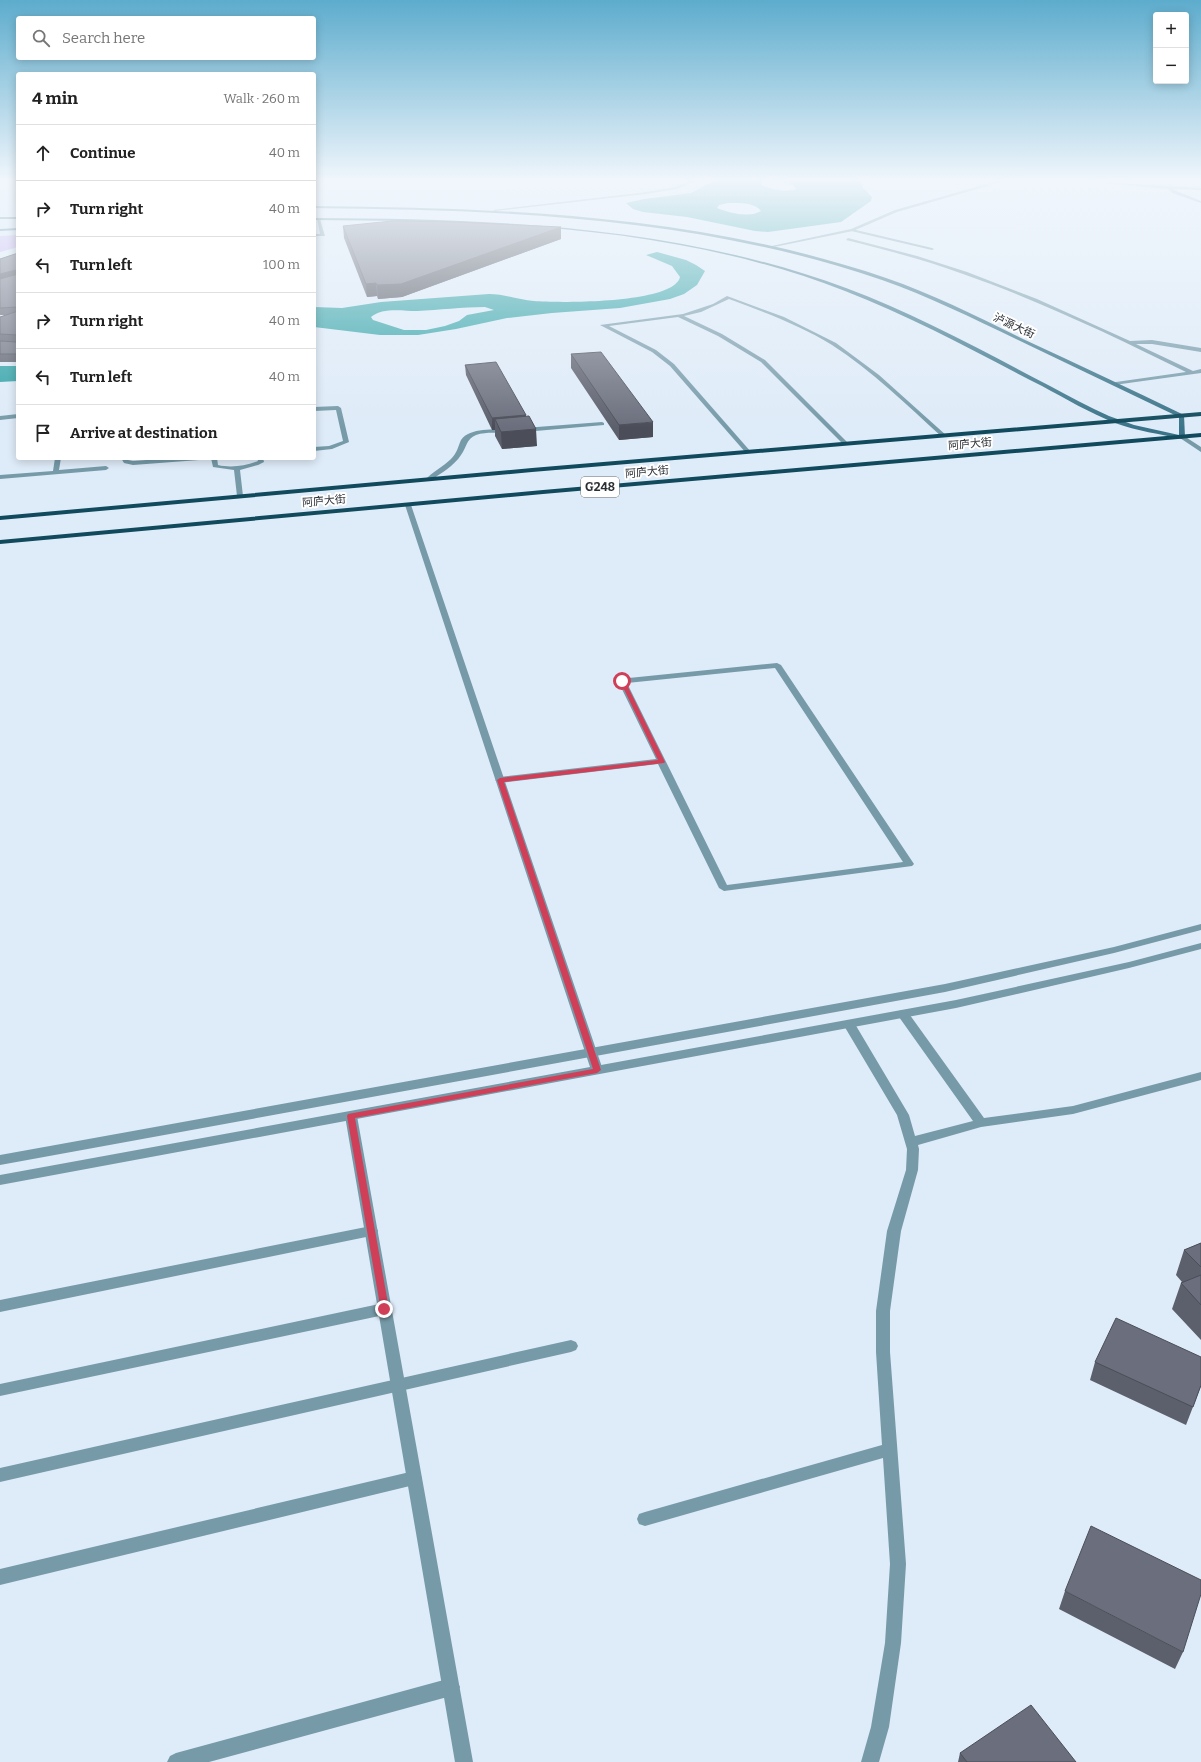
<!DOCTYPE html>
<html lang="en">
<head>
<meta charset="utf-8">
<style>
  :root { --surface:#fff; --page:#f6f6f6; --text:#222; --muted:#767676; --line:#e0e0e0 }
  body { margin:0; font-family:Bitter,"Noto Sans SC",serif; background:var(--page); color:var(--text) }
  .controls { position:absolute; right:12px; top:12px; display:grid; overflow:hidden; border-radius:4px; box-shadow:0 2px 10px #0003 }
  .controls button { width:36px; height:36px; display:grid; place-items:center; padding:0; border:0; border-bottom:1px solid var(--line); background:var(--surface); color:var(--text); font:20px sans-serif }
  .stop { position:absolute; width:12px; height:12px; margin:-9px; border:3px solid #cf3f58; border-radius:50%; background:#fff }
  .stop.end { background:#cf3f58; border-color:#fff; box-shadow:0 1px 4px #0008 }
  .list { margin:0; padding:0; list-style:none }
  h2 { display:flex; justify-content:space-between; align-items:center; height:52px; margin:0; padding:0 16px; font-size:17px }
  h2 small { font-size:13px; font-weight:400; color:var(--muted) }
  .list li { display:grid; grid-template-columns:26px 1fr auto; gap:12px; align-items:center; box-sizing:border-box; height:56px; padding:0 16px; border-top:1px solid var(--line) }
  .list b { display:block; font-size:15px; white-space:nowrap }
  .list em { font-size:13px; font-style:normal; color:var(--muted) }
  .icon { flex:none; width:22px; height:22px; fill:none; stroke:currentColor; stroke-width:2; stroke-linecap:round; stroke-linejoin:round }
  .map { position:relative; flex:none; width:1201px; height:1762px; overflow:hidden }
  .search { position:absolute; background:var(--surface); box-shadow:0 2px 10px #0003; left:16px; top:16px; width:300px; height:44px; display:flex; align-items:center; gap:10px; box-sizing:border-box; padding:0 14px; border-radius:4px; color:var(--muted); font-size:15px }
  .panel { position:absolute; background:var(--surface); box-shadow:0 2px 10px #0003; left:16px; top:72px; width:300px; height:388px; border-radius:4px }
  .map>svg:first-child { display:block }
  .green { fill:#c7b1f2 }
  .water { fill:#2ea1a5; fill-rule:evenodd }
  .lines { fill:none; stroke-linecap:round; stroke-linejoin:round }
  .service { fill:#769aa8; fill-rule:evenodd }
  .minor { fill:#769aa8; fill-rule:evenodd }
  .tertiary { fill:#769aa8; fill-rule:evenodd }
  .secondary { fill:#3b7488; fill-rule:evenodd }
  .trunk { fill:#114a5c; fill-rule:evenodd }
  .wall { fill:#5c5f6c }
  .shaded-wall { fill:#4b4e58 }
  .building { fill:#6b6f7d; stroke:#4b4e58 }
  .route { fill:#cf3f58 }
  .labels { text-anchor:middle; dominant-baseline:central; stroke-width:4; stroke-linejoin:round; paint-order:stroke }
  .far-street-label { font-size:11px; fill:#2a2f34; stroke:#fff }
  .shield { fill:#fff; stroke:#6a6d71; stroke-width:1 }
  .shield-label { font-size:12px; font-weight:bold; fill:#2a2f34 }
</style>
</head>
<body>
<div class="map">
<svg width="1201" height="1762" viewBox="0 0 1201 1762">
  <rect width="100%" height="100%" fill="#deebf8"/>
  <path class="green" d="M18 235V247L0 252V236Z"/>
  <path class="water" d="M714 181H765L761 183V185C771 189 787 193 797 189L792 184 782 181H861L862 187 872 197 871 201 841 222 768 232 755 231 687 217 643 212 633 209 626 203 644 199 691 193ZM728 203C738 203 755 202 761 211 750 218 729 213 717 208L719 205Z
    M657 252 686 260 696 265 705 271 697 285 684 294 670 299 620 308 552 313 507 318 456 329 418 335H380L314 327V307L342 308 381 302 489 294C505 294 519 300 534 301 558 303 674 304 680 277L672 266 646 255ZM485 307 494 310 467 315 459 321 445 326 426 330H404L373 320 371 317C382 307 403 311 417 311 439 310 462 307 485 307Z
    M0 366H18V381L0 382Z"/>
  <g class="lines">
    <path class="service" d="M1167 187 1201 201V203L1172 193Z
      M317 218 320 219 325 236H314V234H320Z
      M852 229 932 248 934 249 932 250 851 231Z
      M848 238 917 256 967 272 1037 299 1130 341 1152 340 1201 348V352L1152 344H1136L1193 371 1201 369V373L1114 385V383L1116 382 1186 372C1113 336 1040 301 963 274 925 260 886 250 846 240Z
      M727 296 784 317 836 343 879 375 947 436 942 437C907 405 872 371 832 345 800 325 764 312 729 299L701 312 684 316 722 334 765 360 848 443V445H844L761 362 718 336 678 317 609 326 656 350 674 364 751 452 746 453 670 366 652 352 600 325 683 314 713 304Z
      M338 406 341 408 349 442 332 449 314 451V447L329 446 343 441 336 410 314 411V407Z
      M18 414V418L0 420V416Z
      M602 422 604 423V425L524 432 521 430 524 428Z
      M508 429 511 431 510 432C499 434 487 431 476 435 466 439 467 447 461 455 454 466 441 473 430 481L425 480C432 472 443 467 451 459 457 453 458 447 461 440 470 427 495 430 508 429Z
      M55 458H61L59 470 106 466 109 468 106 470 0 479V475L53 471Z
      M121 458H127L128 460 133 461 174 458H202L199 460 133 465 124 463Z
      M211 458H217L218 465C231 468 245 466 258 461L257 458H263L264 462 258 465 240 470 243 496 240 498 237 496 234 470 213 467Z
      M777 663 781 665 914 864 912 866 724 891 719 888 658 764 500 783 495 780 500 777 656 759 618 681 619 679ZM775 668 903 862 727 885 627 683Z
      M903 1010 907 1011 984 1118 1073 1106 1201 1072V1080L1073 1114 981 1127 918 1145 919 1149 918 1170 901 1231 890 1311V1352L906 1564 901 1643 889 1727 879 1762H861L871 1727 885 1643 890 1564 883 1458 645 1526 639 1524 637 1519 639 1514 645 1512 882 1445 876 1352V1311L887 1231 906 1170 907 1149 897 1115 843 1024 845 1021H853L855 1024 909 1115 915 1136 973 1121 899 1017 897 1014 899 1011Z
      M371 1226 376 1227 378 1231 376 1235 371 1236 0 1312V1300Z
      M384 1303 389 1305 391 1309 389 1313 384 1315 0 1396V1384Z
      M571 1340 576 1342 578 1346 576 1350 571 1352 0 1482V1468Z
      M414 1471 419 1473 422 1478 419 1483 414 1485 0 1585V1569Z
      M451 1678 457 1681 460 1687 457 1693 451 1696 209 1762H167L170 1756 176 1753Z"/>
    <path class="minor" d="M689 181H695L677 189 646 194 495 211 493 210 646 192 675 187Z
      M997 181H1005L897 212 853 231 769 248 767 247 851 229 895 210Z
      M1081 181 1201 188V190L1168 189Z
      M406 504 411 505 603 1070 601 1073H593L591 1070 405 505Z
      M351 1112 355 1113 357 1116 473 1762H455L345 1116 347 1113Z"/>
    <path class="tertiary" d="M1180 436H1184L1201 447V452L1180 438Z
      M1201 924V930L1114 953 945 992 0 1165V1155L945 984 1114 947Z
      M1201 943V949L1129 968 956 1008 0 1185V1175L956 1000 1129 962Z"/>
    <path class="secondary" d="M314 206C507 208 702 215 886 278 933 294 978 317 1023 339 1077 364 1131 389 1184 415L1185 437 1182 439C1160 434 1137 431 1115 423 1090 413 1066 399 1042 386 977 353 913 317 845 291 676 225 493 221 314 220V218C494 219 675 225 846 288 916 314 983 351 1050 386 1069 396 1089 407 1109 416L1134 425 1179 435V417L1160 408C1112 385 1064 362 1016 339 972 318 928 296 882 280 699 217 506 210 314 208Z
      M0 217H18V219H0Z
      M18 228V230L0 231V229Z"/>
    <path class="trunk" d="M1201 412V416L532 472 0 520V516L532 468Z
      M1201 433V437L543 494 0 544V540L543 490Z"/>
  </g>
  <path class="wall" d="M343 226 561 227V239L402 297 378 299 377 296 367 297 344 238Z
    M18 253V362H0V317L6 315H0V259Z
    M571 354 653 437 619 440 571 368Z
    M465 365 526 416 537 446 502 449 495 436V430H492L466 375Z
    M1201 1243V1340L1172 1309 1181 1283 1182 1282 1176 1275 1184 1250Z
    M1095 1362 1201 1386 1186 1425 1090 1380Z
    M1065 1591 1183 1652 1175 1669 1059 1609Z
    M960 1753 1076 1762H958Z"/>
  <path class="shaded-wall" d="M561 227V239L402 297 378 299 377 285Z
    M16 270 18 277 0 281V274Z
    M376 283 377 296 367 297 366 284Z
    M526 415V427L495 419V430H492V418Z
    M653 422V437L619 440V425Z
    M536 429 537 446 502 449 501 432Z"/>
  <path class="building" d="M392 221 455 222 561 227 401 284 377 285 376 283 366 284 343 226Z
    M18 253V271L16 270 0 274V259Z
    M18 271V307L0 308V279L18 274Z
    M18 311V354H0V341L16 342 18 340 17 335 0 334V317Z
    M601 352 653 422 619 425 571 354Z
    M496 362 526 415 492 418 465 365Z
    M529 416 536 429 501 432 495 419Z
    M1201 1243V1267L1184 1250Z
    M1201 1275V1305L1181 1283Z
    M1116 1318 1201 1357V1385L1193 1407 1095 1362Z
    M1091 1526 1201 1580V1594L1183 1652 1065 1591Z
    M1031 1705 1076 1762H967L960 1753Z"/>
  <linearGradient id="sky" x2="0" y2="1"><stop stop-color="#5daccd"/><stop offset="0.42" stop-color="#f0f6fc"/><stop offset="1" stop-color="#f0f6fc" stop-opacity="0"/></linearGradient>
  <rect width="1201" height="428" fill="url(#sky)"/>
  <path class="route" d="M622 680 625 681 665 762 664 763 504 782 601 1070 597 1073 355 1118 389 1309 384 1313 381 1311 347 1116 348 1114 593 1069 497 780 500 778 658 760 620 681Z"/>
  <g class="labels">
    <g class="far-street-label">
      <text transform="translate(1014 326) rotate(25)">泸源大街</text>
      <text transform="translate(970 444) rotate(-5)">阿庐大街</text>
      <text transform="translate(647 472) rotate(-5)">阿庐大街</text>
      <text transform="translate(324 501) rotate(-5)">阿庐大街</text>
    </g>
    <rect class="shield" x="581" y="477" width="38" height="20" rx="3"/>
    <g class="shield-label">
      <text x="600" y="487">G248</text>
    </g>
  </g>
</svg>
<div class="controls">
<button>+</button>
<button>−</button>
</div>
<div class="stop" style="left:622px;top:681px"></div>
<div class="stop end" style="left:384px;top:1309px"></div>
<div class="search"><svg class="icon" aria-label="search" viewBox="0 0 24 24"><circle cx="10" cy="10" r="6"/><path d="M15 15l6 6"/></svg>Search here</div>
<section class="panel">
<h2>4 min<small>Walk · 260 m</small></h2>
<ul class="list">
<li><svg class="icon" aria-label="ahead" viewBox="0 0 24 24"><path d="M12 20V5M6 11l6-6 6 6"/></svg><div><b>Continue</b></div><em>40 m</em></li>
<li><svg class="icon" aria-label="right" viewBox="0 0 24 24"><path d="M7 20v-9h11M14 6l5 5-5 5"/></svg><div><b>Turn right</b></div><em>40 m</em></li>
<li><svg class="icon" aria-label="left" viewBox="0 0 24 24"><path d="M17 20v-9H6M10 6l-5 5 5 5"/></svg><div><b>Turn left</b></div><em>100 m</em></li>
<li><svg class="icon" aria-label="right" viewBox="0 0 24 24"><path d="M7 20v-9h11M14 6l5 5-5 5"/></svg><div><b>Turn right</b></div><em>40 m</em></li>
<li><svg class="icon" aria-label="left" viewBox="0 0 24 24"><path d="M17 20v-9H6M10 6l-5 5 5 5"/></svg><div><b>Turn left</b></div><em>40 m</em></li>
<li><svg class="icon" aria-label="arrive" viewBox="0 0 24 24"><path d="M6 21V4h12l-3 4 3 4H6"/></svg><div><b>Arrive at destination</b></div></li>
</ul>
</section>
</div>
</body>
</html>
